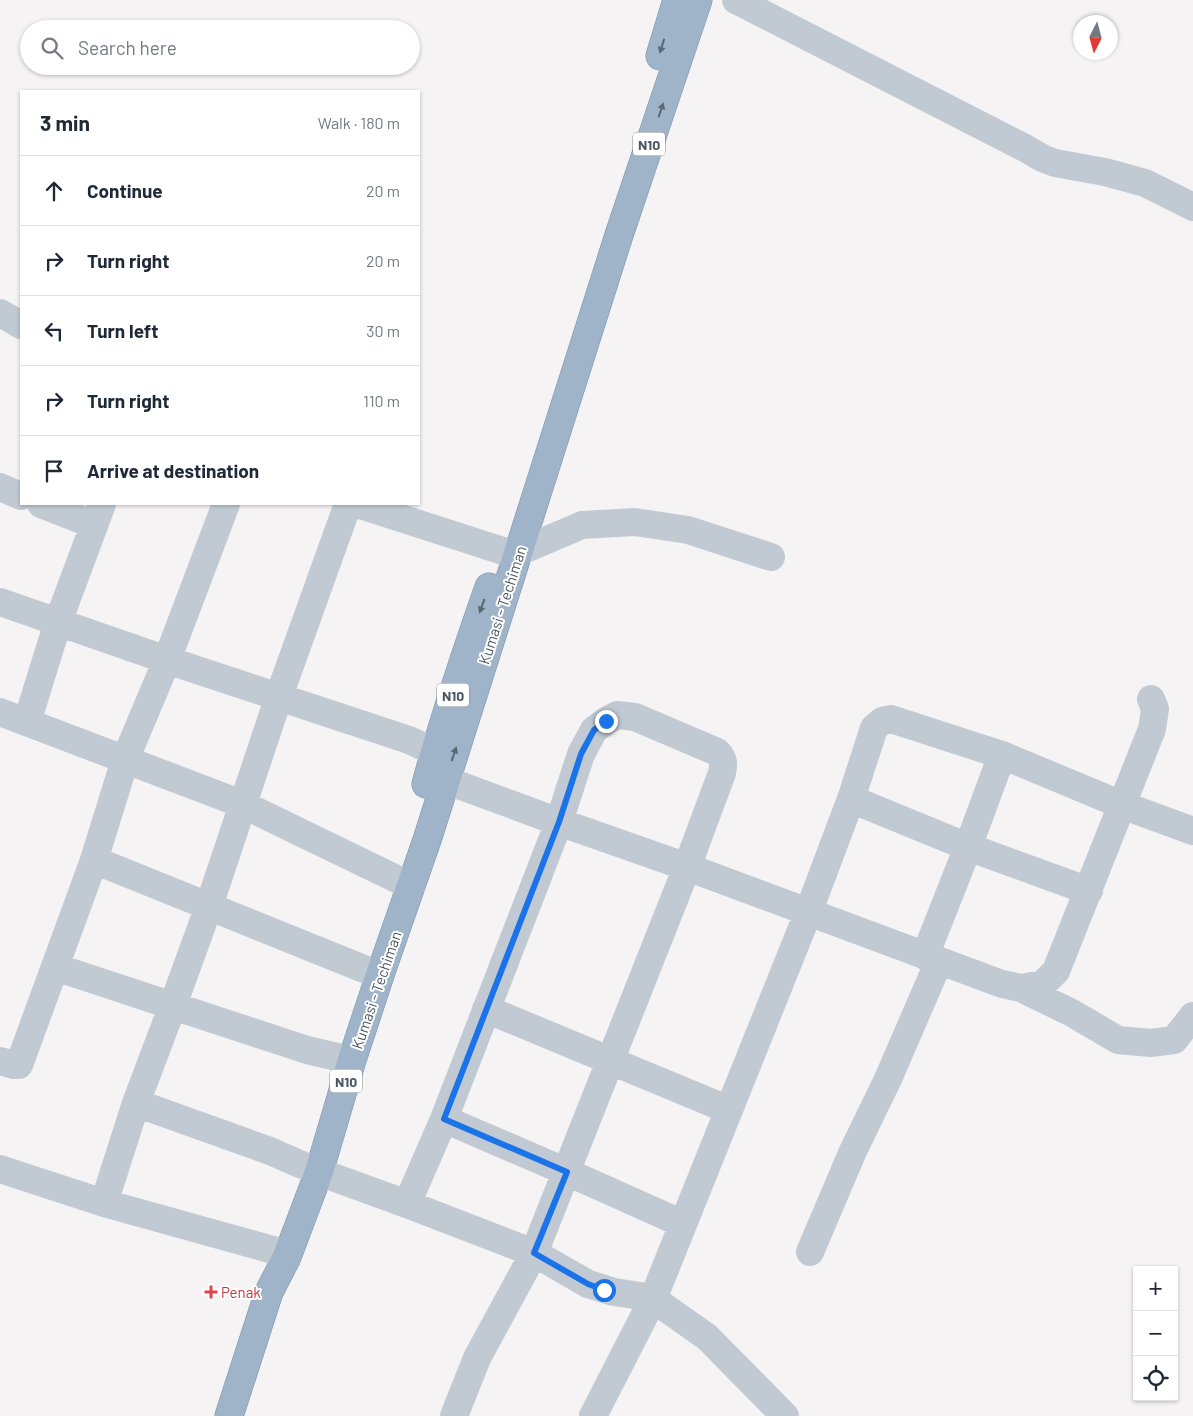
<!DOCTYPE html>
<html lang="en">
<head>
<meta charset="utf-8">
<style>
  :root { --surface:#fff; --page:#f2f2f3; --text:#1f2937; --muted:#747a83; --line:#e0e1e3 }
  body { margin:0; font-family:Barlow,sans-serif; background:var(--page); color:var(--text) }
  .controls { position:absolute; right:15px; bottom:15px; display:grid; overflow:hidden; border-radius:0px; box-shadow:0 1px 4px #0004 }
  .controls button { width:45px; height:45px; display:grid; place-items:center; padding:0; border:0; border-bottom:1px solid var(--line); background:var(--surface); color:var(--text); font:25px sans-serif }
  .compass { position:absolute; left:1073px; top:15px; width:45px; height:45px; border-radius:50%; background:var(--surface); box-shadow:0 1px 4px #0004; rotate:186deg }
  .stop { position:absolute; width:15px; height:15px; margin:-11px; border:4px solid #1a73e8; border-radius:50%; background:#fff }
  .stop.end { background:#1a73e8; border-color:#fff; box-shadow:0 1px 5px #0008 }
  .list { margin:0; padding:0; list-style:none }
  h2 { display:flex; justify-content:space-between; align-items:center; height:65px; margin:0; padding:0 20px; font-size:21px }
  h2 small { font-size:16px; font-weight:400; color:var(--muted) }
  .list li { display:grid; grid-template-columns:32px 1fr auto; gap:15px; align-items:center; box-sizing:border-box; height:70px; padding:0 20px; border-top:1px solid var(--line) }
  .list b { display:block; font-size:19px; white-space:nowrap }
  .list em { font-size:16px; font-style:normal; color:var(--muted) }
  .icon { flex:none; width:28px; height:28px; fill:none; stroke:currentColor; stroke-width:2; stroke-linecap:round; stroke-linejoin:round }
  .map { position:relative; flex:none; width:1193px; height:1416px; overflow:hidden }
  .search { position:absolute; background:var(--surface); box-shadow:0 1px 4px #0004; left:20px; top:20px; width:400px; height:55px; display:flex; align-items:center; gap:12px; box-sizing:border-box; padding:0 18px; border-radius:28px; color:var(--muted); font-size:19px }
  .panel { position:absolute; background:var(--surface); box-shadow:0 1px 4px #0004; left:20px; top:90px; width:400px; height:415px; border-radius:0px }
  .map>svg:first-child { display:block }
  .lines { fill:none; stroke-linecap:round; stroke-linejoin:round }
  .trunk-casing { stroke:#7690ad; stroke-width:29 }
  .minor { stroke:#c1cad2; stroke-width:28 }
  .trunk { stroke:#9fb4c9; stroke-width:28 }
  .oneway { fill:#5b6976 }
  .route { stroke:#1a73e8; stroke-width:6 }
  .health-dot { fill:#e0444e; stroke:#fff; stroke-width:2 }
  .labels { text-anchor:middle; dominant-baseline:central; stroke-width:4; stroke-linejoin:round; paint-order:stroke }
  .shield { fill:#fff; stroke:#808990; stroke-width:1 }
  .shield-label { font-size:14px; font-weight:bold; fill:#4a5661 }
  .street-label { font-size:15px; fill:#4a5661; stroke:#fff }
  .health-label { font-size:15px; fill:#be3a42; stroke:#fff; text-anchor:start }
</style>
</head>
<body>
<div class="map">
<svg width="1193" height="1416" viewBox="0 0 1193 1416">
  <rect width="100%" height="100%" fill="#f5f3f3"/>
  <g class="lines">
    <defs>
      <path id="trunk" d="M660 56 677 0
        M426 784C444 718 466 652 489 587
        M229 1416 269 1292 287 1257 319 1172 352 1060 381 972 427 840 619 235 698 0"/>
    </defs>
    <use href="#trunk" class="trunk-casing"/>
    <path class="minor" d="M736 0 1025 148 1042 158 1055 163 1105 172 1145 183 1193 207
      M0 313 21 325
      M0 487 21 496
      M41 504 94 525
      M357 504 503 551 519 552 582 525 635 522 688 530 771 557
      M0 602 167 660 409 740 435 752
      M0 712 242 804 411 886
      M27 722 58 622 102 504
      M445 780 559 822 687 867 1002 984 1021 988 1043 984 1056 971 1152 729 1155 709 1151 699
      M851 799 968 847 1089 891
      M94 860 364 969
      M925 956 968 847 1002 755
      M55 967 307 1050 337 1057
      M1021 988 1072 1013 1118 1040 1151 1043 1174 1040 1193 1016
      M486 1009 729 1110
      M0 1061 14 1065H19L94 860 125 760 167 660 226 504
      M136 1103 270 1151 302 1165
      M444 1119 567 1172 683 1224
      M0 1169 104 1203 273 1250 287 1257
      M319 1172 407 1204 534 1253 588 1284 614 1292 640 1296 653 1299 707 1337 785 1416
      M104 1203 136 1103 173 1005 209 906 279 696 348 504
      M407 1204 444 1119 559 822 581 754 594 730 606 721 617 715 635 717 717 752C724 759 724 764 722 773L687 867 534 1253 477 1358 454 1416
      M810 1252 853 1151 888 1079 939 961
      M593 1416 653 1299 808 913 851 799 874 728 882 721 891 719 1002 755 1122 805 1193 831"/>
    <use href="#trunk" class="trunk"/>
  </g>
  <defs><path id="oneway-solid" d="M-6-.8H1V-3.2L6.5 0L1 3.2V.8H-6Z" transform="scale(1.25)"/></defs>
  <g class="oneway">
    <use href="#oneway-solid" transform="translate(662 46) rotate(107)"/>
    <use href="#oneway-solid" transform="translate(661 110) rotate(-71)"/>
    <use href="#oneway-solid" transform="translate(482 606) rotate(110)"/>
    <use href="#oneway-solid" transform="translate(454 754) rotate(-71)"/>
  </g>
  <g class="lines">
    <path class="route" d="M604 1290 588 1284 534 1253 567 1172 444 1119 559 822 581 754 594 730 606 721"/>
  </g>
  <path class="health-dot" d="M208.5 1284.5h5v5h5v5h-5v5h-5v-5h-5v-5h5z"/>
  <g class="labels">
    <g class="shield">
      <rect x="633" y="132.5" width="32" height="23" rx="4"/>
      <rect x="437" y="683.5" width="32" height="23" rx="4"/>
      <rect x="330" y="1069.5" width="32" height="23" rx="4"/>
    </g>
    <g class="shield-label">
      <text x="649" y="144">N10</text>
      <text x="453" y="695">N10</text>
      <text x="346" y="1081">N10</text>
    </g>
    <g class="street-label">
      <text transform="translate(502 605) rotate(-72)">Kumasi - Techiman</text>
      <text transform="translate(376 990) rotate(-71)">Kumasi - Techiman</text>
    </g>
    <g class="health-label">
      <text x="221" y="1292">Penak</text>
    </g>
  </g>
</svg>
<div class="controls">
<button>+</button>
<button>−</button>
<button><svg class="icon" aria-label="locate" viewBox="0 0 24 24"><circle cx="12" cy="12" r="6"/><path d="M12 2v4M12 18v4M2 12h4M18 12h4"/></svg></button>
</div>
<svg class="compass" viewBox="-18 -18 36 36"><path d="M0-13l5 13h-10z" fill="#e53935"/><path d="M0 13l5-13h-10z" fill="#747a83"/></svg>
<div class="stop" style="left:604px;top:1290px"></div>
<div class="stop end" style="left:606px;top:721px"></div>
<div class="search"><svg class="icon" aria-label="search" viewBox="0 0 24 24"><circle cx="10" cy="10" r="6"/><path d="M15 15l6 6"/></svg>Search here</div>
<section class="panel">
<h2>3 min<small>Walk · 180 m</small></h2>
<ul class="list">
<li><svg class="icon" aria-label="ahead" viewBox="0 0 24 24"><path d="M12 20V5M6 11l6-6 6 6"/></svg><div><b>Continue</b></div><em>20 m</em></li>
<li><svg class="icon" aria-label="right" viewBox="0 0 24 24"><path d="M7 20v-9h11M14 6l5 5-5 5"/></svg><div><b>Turn right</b></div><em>20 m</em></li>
<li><svg class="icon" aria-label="left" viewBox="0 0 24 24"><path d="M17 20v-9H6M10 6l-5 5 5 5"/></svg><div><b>Turn left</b></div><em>30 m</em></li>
<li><svg class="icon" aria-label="right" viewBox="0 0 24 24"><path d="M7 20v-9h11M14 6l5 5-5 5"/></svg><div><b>Turn right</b></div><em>110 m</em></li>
<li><svg class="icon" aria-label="arrive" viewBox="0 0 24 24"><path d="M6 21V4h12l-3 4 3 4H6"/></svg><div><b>Arrive at destination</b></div></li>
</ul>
</section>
</div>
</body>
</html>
